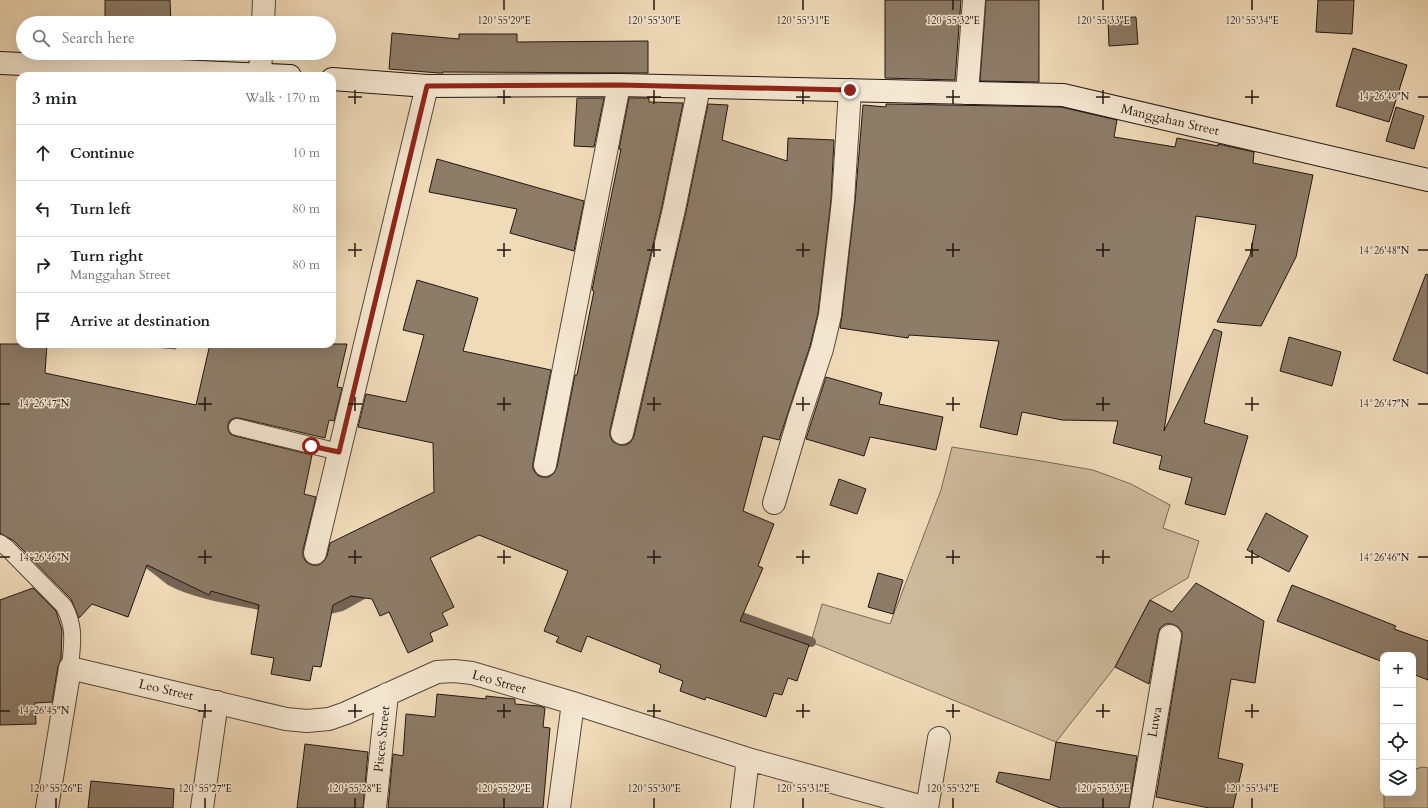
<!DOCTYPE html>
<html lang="en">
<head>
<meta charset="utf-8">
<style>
  :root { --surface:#fff; --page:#f2f2f2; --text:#202124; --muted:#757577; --line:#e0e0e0 }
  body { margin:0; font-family:Cardo,serif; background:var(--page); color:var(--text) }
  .controls { position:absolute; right:12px; bottom:12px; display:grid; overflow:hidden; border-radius:8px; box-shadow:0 4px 16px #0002 }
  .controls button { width:36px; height:36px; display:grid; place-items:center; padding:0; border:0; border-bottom:1px solid var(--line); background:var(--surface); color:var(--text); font:20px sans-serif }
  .stop { position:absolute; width:12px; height:12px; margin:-9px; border:3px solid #8f2418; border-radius:50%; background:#fff }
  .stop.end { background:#8f2418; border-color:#fff; box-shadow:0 1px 4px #0008 }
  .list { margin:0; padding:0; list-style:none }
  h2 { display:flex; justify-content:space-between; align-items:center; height:52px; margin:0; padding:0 16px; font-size:17px }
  h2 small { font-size:13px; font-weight:400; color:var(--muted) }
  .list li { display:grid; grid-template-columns:26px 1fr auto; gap:12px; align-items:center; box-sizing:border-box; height:56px; padding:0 16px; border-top:1px solid var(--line) }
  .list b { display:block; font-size:15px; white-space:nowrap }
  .list p { margin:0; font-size:13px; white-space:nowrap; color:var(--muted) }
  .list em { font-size:13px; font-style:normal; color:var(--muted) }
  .icon { flex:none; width:22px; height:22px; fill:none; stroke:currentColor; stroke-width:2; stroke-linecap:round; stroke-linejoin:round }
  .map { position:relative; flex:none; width:1428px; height:808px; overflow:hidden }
  .search { position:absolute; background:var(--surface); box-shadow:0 4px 16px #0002; left:16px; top:16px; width:320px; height:44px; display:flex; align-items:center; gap:10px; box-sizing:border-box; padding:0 14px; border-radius:22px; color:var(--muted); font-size:15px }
  .panel { position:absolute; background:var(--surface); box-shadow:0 4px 16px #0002; left:16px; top:72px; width:320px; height:276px; border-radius:12px }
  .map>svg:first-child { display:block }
  .green { fill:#cdba9c; stroke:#786856 }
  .water { fill:#aa9880; stroke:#746454 }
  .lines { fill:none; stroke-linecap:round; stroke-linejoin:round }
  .stream { stroke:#746454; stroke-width:10 }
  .building { fill:#8d7c68; stroke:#221611 }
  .lane-casing { stroke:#56473b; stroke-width:18 }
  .street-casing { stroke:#56473b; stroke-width:24 }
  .secondary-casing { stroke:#221611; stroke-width:24 }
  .lane { stroke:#f5e8d2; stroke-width:16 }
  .street { stroke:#f5e8d2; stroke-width:22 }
  .secondary { stroke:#f5e8d2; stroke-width:22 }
  .route { stroke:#8f2418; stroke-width:5 }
  .ticks { fill:none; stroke:#221611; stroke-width:1.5 }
  .labels { text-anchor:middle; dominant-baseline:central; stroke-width:3; stroke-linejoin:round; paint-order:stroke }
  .street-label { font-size:13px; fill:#221611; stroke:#f5e8d2 }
  .ticks-label { font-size:10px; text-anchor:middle; fill:#221611; stroke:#f5e8d2; stroke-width:3; stroke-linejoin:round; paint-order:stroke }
</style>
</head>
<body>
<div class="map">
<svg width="1428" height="808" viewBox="0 0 1428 808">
  <rect width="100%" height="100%" fill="#f0dbb9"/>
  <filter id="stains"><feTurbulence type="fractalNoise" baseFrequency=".005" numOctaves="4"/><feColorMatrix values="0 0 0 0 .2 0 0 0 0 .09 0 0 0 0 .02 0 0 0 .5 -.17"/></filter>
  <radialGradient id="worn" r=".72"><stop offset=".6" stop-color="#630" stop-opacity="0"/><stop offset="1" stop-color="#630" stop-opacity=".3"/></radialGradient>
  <path class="green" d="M952 447 1041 461 1093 470 1131 484 1170 505 1163 528 1199 541 1188 578 1150 600 1115 667 1056 742 811 642 822 604 890 624 941 490Z
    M1422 767 1428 768V808H1384V793H1413V770Z"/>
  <path class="water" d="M120 344H176V349Z"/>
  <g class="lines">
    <path class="stream" d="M146 562C155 568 163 575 171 581 196 595 242 601 270 607
      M320 611 342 606 369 591
      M730 613 811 642"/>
  </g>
  <path class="building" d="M105 0H170L171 23H105Z
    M885 0H961L955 80 885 78Z
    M986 0H1039V82L980 81Z
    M1318 0H1354L1352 34 1316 32Z
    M1136 17 1138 44 1109 46 1108 18Z
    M392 33 459 39V34H517V42L648 41V73L443 72V73H439L389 69Z
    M1353 48 1407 65 1389 122 1336 106Z
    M105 53H171V56H122L105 55Z
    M577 98H604L594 147 574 146Z
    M629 98H649V102L683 103 662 206 610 430V436L613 442 620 445H626L631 442 634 436 686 212 708 104 728 105 722 140 787 161 788 138 834 140 831 200 818 313 810 346 779 440 763 436 743 511 774 524 758 566 763 568 740 621 809 645 797 681 788 678 782 695 774 693 766 717 706 697 705 700 680 691 683 681 659 672 661 665 587 636 581 652 556 642 559 637 544 631 568 571 479 535 430 558 454 607 442 613 448 625 430 633 433 641 408 653 389 612 380 616 372 599 351 596 333 605 321 667 313 666 310 681 271 674 274 658 251 654 259 605 211 591 209 595 147 565 128 617 92 604 79 618 71 599 14 541 0 533V344H47L45 373 196 405 210 344H347L337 387 342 388 334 421 329 420 325 438 239 418H235L230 420 228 425V429L230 434 235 436 312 455 304 494 316 497 303 550V556L306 562 312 565H319L324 561 327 556 330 543 434 492 433 443 358 427 366 394 406 402 424 335 403 330 417 280 478 298 463 351 551 370 533 463V469L537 475 542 477H549L554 473 557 467 575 375H577L594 291 592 290 621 149H619Z
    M886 104 1061 107 1117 120 1114 137 1175 147 1177 138 1218 146V144L1254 152 1253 163 1313 175 1296 257 1261 326 1217 322 1250 255 1256 225 1196 216 1164 431 1214 329 1222 332 1204 423 1248 436 1225 515 1185 504 1192 478 1159 469 1162 456 1113 443 1118 421 1062 420 1022 412 1017 435 980 427 999 341 909 335 908 338 840 328 842 316 855 202 863 105 886 107Z
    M1396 107 1424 116 1414 149 1386 141Z
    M437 159 584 201 574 251 510 233 517 209 429 192Z
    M1426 274 1428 275V374L1393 360Z
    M1289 337 1341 352 1332 386 1280 371Z
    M826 377 882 393 879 404 943 417 936 450 870 437 864 456 806 439Z
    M839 479 866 489 857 514 830 505Z
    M1266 513 1308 536 1289 572 1247 550Z
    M878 573 903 580 893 614 868 607Z
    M1196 583 1264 621 1255 683 1231 679 1218 758 1243 764 1233 808H1209L1156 797 1182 638V632L1178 627 1172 624H1165L1160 628 1158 634 1149 684 1115 667 1150 600 1172 612Z
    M1292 585 1396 626 1394 629 1428 641V680L1413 674V655H1383V662L1277 621Z
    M33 588 56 611 62 630 61 659 58 666 52 702 35 703 36 724 0 725V600Z
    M437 694 486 699V696L514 699H515V704L539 706 545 708 543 727 550 728 543 808H388L393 754 403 756 406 714 435 717Z
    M1056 742 1137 756 1129 808H1060L996 782 999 772 1050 780Z
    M305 744 368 752 363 808H297Z
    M91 781 174 789 173 808H88Z"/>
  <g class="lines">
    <defs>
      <path id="lane" d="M237 427 339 452
        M0 543 7 548 64 606C76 629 72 643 70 668"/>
      <path id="street" d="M263 23 264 0
        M260 74 261 53
        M967 93 974 0
        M622 433 674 209 699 87
        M545 465 619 85
        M774 503 799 418 822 349 830 315 843 201 850 90
        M315 553 427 86
        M47 808 70 668 286 719 307 721 329 719 346 713 437 672 454 671 472 673 573 703 748 759 927 808
        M202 808 217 702
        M375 808 387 694
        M559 808 573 703
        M742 808 748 759
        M927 808 939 738
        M1141 808 1170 636"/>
      <path id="secondary" d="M0 63 290 76
        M332 79 427 86 619 85 1063 95 1428 180"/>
    </defs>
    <use href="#lane" class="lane-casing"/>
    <use href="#street" class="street-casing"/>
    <use href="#secondary" class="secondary-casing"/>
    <use href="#lane" class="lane"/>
    <use href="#street" class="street"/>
    <use href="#secondary" class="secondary"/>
  </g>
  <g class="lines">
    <path class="route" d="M311 446 339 452 427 86 619 85 850 90"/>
  </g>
  <path class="ticks" d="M504 0V10M654 0V10M803 0V10M953 0V10M1103 0V10M1252 0V10M355 90V104M504 90V104M654 90V104M803 90V104M953 90V104M1103 90V104M1252 90V104M348 97H362M497 97H511M647 97H661M796 97H810M946 97H960M1096 97H1110M1245 97H1259M1418 97H1428M355 243V257M504 243V257M654 243V257M803 243V257M953 243V257M1103 243V257M1252 243V257M348 250H362M497 250H511M647 250H661M796 250H810M946 250H960M1096 250H1110M1245 250H1259M1418 250H1428M205 397V411M355 397V411M504 397V411M654 397V411M803 397V411M953 397V411M1103 397V411M1252 397V411M0 404H10M198 404H212M348 404H362M497 404H511M647 404H661M796 404H810M946 404H960M1096 404H1110M1245 404H1259M1418 404H1428M205 550V564M355 550V564M504 550V564M654 550V564M803 550V564M953 550V564M1103 550V564M1252 550V564M0 557H10M198 557H212M348 557H362M497 557H511M647 557H661M796 557H810M946 557H960M1096 557H1110M1245 557H1259M1418 557H1428M205 704V718M355 704V718M504 704V718M654 704V718M803 704V718M953 704V718M1103 704V718M1252 704V718M0 711H10M198 711H212M348 711H362M497 711H511M647 711H661M796 711H810M946 711H960M1096 711H1110M1245 711H1259M56 798V808M205 798V808M355 798V808M504 798V808M654 798V808M803 798V808M953 798V808M1103 798V808M1252 798V808"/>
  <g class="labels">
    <g class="street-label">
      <text transform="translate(1170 120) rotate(13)">Manggahan Street</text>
      <text transform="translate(499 682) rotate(16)">Leo Street</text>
      <text transform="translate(166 690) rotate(13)">Leo Street</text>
      <text transform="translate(1155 722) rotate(-80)">Luwa</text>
      <text transform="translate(382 739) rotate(-84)">Pisces Street</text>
    </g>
  </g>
  <g class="ticks-label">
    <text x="504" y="24">120°55'29"E</text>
    <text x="654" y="24">120°55'30"E</text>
    <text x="803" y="24">120°55'31"E</text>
    <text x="953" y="24">120°55'32"E</text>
    <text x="1103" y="24">120°55'33"E</text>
    <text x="1252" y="24">120°55'34"E</text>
    <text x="1384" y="100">14°26'49"N</text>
    <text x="1384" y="254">14°26'48"N</text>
    <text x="44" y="407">14°26'47"N</text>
    <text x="1384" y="407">14°26'47"N</text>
    <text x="44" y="561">14°26'46"N</text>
    <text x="1384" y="561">14°26'46"N</text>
    <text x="44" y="714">14°26'45"N</text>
    <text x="56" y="792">120°55'26"E</text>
    <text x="205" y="792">120°55'27"E</text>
    <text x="355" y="792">120°55'28"E</text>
    <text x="504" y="792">120°55'29"E</text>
    <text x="654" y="792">120°55'30"E</text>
    <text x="803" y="792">120°55'31"E</text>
    <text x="953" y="792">120°55'32"E</text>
    <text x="1103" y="792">120°55'33"E</text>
    <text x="1252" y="792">120°55'34"E</text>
  </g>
  <rect width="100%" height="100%" filter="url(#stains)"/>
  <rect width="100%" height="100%" fill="url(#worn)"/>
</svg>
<div class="controls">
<button>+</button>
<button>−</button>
<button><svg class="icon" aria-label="locate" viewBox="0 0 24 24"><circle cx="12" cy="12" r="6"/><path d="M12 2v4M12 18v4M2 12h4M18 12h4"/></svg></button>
<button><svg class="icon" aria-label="layers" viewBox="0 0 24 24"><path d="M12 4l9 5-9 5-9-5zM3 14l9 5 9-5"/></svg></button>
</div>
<div class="stop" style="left:311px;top:446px"></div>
<div class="stop end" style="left:850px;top:90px"></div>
<div class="search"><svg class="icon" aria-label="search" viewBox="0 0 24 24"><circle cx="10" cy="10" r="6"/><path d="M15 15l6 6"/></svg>Search here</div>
<section class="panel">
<h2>3 min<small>Walk · 170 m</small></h2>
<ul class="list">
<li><svg class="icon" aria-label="ahead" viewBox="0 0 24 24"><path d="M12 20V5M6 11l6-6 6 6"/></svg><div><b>Continue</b></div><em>10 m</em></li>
<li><svg class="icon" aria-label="left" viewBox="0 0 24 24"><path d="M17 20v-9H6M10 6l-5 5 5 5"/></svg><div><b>Turn left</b></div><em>80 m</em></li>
<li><svg class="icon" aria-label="right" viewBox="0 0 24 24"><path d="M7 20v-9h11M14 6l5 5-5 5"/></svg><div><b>Turn right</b><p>Manggahan Street</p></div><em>80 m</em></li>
<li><svg class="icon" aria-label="arrive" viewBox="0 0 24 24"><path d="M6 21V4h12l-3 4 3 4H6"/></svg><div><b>Arrive at destination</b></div></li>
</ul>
</section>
</div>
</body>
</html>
